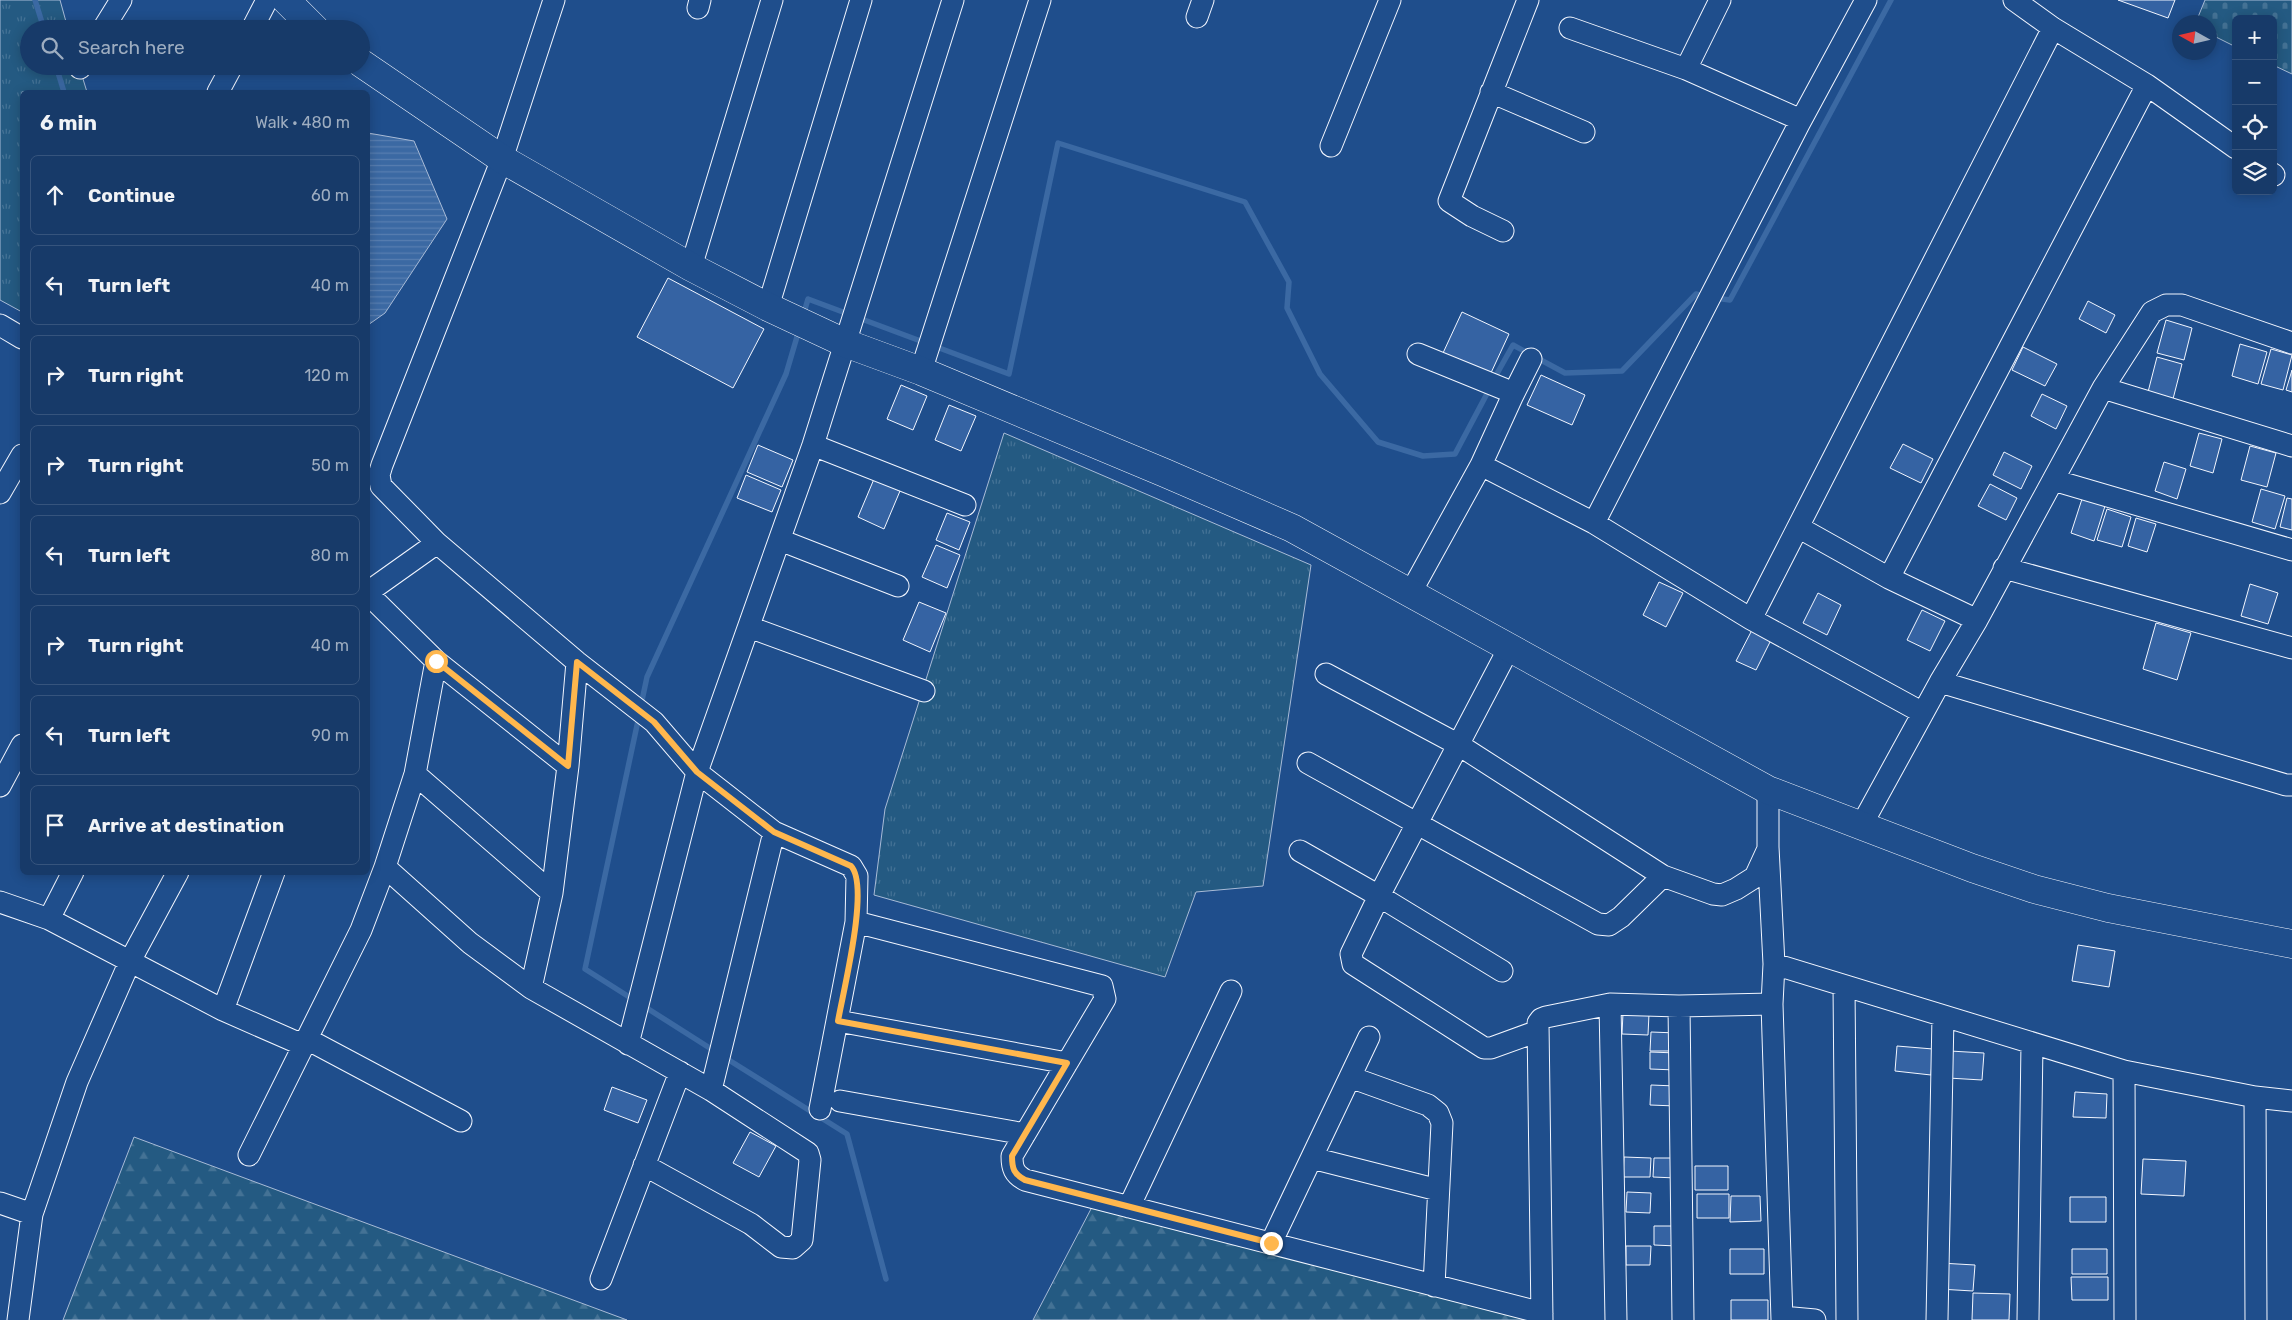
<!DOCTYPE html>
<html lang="en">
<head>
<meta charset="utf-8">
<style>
  :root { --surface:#173a69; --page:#244571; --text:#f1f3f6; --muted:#9eadc0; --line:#36547d }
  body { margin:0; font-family:Rubik,sans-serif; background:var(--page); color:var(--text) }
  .controls { position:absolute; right:15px; top:15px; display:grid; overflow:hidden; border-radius:8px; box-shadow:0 2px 12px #0003 }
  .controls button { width:45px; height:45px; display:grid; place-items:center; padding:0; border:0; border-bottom:1px solid var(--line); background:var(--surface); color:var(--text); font:25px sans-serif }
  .compass { position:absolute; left:2172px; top:15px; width:45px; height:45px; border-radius:50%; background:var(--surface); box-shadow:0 2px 12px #0003; rotate:278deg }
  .stop { position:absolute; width:15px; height:15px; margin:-11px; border:4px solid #ffb74d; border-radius:50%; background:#fff }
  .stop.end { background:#ffb74d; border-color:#fff; box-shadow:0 1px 5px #0008 }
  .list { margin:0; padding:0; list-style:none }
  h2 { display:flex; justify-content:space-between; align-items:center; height:65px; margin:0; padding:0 20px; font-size:21px }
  h2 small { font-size:16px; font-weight:400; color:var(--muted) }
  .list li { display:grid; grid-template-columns:32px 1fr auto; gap:15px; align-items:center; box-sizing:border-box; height:80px; margin:0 10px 10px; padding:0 10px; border:1px solid var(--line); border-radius:8px }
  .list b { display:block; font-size:19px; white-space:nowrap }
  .list em { font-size:16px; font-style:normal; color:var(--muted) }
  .icon { flex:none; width:28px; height:28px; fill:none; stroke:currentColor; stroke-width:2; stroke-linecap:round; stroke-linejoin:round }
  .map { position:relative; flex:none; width:2292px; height:1320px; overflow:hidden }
  .search { position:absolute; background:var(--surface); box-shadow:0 2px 12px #0003; left:20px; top:20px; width:350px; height:55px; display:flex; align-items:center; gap:12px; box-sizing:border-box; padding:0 18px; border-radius:28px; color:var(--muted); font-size:19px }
  .panel { position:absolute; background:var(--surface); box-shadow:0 2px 12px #0003; left:20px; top:90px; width:350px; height:785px; border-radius:8px }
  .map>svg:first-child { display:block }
  .grass { fill:url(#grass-tufts); stroke:#a8bbd7 }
  .forest { fill:url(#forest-firs); stroke:#a8bbd7 }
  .cemetery { fill:url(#cemetery-stones); stroke:#a8bbd7 }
  .water { fill:url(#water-rules); stroke:#a8bbd7 }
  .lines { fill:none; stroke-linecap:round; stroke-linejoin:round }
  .stream { stroke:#3b69a3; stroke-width:5.5 }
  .building { fill:#3563a3; stroke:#f2f6ff }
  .minor-casing { stroke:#f2f6ff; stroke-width:23 }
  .major-casing { stroke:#f2f6ff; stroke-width:29 }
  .minor { stroke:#1f4e8c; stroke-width:21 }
  .major { stroke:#1f4e8c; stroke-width:28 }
  .route { stroke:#ffb74d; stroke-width:6 }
</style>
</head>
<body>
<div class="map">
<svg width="2292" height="1320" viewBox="0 0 2292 1320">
  <defs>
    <pattern id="grass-tufts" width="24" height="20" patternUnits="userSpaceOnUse" patternTransform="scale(1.25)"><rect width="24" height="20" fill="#245a82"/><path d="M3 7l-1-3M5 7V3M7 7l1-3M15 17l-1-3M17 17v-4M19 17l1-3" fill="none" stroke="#447295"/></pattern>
    <pattern id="forest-firs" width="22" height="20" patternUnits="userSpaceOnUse" patternTransform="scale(1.25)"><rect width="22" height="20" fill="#245a82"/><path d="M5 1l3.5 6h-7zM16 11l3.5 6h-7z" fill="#447295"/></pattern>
    <pattern id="cemetery-stones" width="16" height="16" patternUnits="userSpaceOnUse" patternTransform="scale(1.25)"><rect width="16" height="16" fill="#245a82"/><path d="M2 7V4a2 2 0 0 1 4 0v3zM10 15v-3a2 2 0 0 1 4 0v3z" fill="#447295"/></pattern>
    <pattern id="water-rules" width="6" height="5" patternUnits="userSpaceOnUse" patternTransform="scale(1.25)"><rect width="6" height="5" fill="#3b69a3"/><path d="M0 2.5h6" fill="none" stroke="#587fb1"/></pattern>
  </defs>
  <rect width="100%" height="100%" fill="#1f4e8c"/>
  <path class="grass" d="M0 0H60L68 29H29V66H79L87 92H22V312L0 300Z
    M1004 433 1311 565 1263 886 1196 892 1165 977 874 895 885 809Z"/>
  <path class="forest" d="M134 1137 627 1320H63Z
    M1092 1207 1522 1317V1320H1033Z"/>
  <path class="cemetery" d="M2205 0H2292V74L2273 65V19H2236V47L2210 34V22H2196Z"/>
  <path class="water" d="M368 133 414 141 447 219 385 313 368 325Z"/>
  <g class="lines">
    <path class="stream" d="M35 0 44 29
      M56 66 64 92
      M1715 298 1730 300 1891 0
      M803 316 808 299 1009 374 1058 143 1245 202 1289 282 1287 308 1320 374 1378 442 1423 456 1455 454 1490 388
      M1494 379 1513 345 1565 373 1622 371 1696 294 1706 297
      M641 705 647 677 786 374 799 330
      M634 1000 585 969 639 716
      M642 1005 716 1052
      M724 1057 847 1134 886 1279"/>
  </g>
  <path class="building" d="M2118 0H2175L2168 18Z
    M668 278 764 329 733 388 637 337Z
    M2088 301 2115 315 2106 333 2079 319Z
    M1462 312 1509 334 1490 375 1443 353Z
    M2166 320 2192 328 2184 360 2157 353Z
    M2240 344 2267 352 2258 384 2232 376Z
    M2023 347 2057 364 2045 386 2012 370Z
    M2271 349 2292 355 2283 390 2261 384Z
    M2157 357 2182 364 2173 399 2148 392Z
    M2292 370V392L2286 390Z
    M1541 375 1585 395 1572 425 1527 405Z
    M901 385 927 396 913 430 887 419Z
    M2042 394 2067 406 2056 429 2031 416Z
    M949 405 976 416 961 451 935 440Z
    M2199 433 2222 439 2213 473 2190 466Z
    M1903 444 1933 459 1921 483 1890 468Z
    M758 445 793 460 782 487 747 472Z
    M2250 446 2276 453 2267 487 2241 480Z
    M2004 452 2032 466 2021 489 1993 475Z
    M2164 462 2186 469 2177 499 2155 491Z
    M746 475 781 490 772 512 737 498Z
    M874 479 900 491 884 529 858 517Z
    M1990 484 2017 498 2006 520 1978 506Z
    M2261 489 2285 496 2275 529 2252 522Z
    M2287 498 2292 499V530L2280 527Z
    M2082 499 2105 506 2094 541 2071 533Z
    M2107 509 2131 517 2122 547 2097 540Z
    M947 513 970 522 959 550 936 540Z
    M2136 518 2156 524 2147 552 2128 546Z
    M936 545 960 555 947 588 922 577Z
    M1659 582 1683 593 1666 627 1643 615Z
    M2250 584 2278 593 2268 624 2241 616Z
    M1818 593 1841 605 1827 635 1803 623Z
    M919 602 946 613 930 652 903 640Z
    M1922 610 1945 621 1930 651 1907 640Z
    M2156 623 2191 633 2177 680 2143 669Z
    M1752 630 1771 640 1756 670 1736 661Z
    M2078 945 2115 951 2109 987 2072 981Z
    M1623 1013 1649 1014 1648 1035 1622 1034Z
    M1651 1032 1677 1033V1051H1650Z
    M1897 1046 1933 1049 1931 1075 1895 1071Z
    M1950 1051 1984 1053 1982 1080 1948 1078Z
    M1650 1052 1677 1053 1676 1070 1650 1069Z
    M1651 1085 1676 1086V1106L1650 1105Z
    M612 1087 647 1100 638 1123 604 1110Z
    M2075 1092 2107 1094 2106 1118 2073 1117Z
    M750 1132 776 1146 759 1177 733 1163Z
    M1624 1157 1651 1158 1650 1177H1623Z
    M1654 1158H1677L1676 1178 1653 1177Z
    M2143 1159 2186 1161 2184 1196 2141 1194Z
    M1695 1166H1728V1190H1695Z
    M1627 1192 1651 1193 1650 1213 1626 1212Z
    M1697 1194H1729V1218H1697Z
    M1731 1196H1760L1761 1221 1730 1222Z
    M2070 1197H2106V1222H2070Z
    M1654 1226H1678L1677 1246 1654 1245Z
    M1626 1246H1651L1650 1265H1626Z
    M1730 1249H1764V1274H1730Z
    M2072 1249H2107V1274H2072Z
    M1940 1263 1975 1265 1973 1291 1939 1289Z
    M2071 1277H2108V1300H2072Z
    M1973 1293 2010 1294 2009 1320H1972Z
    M1731 1300H1768V1320H1731Z"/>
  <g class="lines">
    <defs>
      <path id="minor" d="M554 0 502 159 382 465 379 475 381 486 437 543 577 662 654 722 697 772 774 832 851 866 857 876 856 922 1102 986 1105 999 1012 1156C1012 1168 1014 1174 1025 1180L1542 1313
        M2014 0 2053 28 2147 85 2236 148
        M698 8 700 0
        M1197 17 1203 0
        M1570 28 1686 69 1801 120
        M103 29 121 0
        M252 29 267 0
        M80 68 81 66
        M1686 69 1720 0
        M218 92 232 66
        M1491 92 1584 132
        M1331 146 1390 0
        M2273 174 2274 175
        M1503 231 1472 216 1449 201 1528 0
        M691 267 772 0
        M768 307 861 0
        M0 325 22 338
        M1418 354 1504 389 1513 395 1481 465
        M921 371 1040 0
        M2103 388 2292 446
        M1513 395 1531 359
        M813 445 965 505
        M2053 480 2292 550
        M0 493 22 455
        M1594 523 1799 124 1866 0
        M1798 527 1889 578 1977 620
        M780 540 898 586
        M2004 568 2292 648
        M1889 578 2147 85
        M368 592 437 543
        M1411 592 1481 465 1594 523 1751 619 1923 713
        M368 594 436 661 415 774 385 867 470 943 531 988
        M1751 619 2053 28
        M749 627 924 691
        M1510 646 1379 896 1351 954 1353 964 1484 1048H1491L1538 1031
        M436 661 568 766
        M577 662 568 766 552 893 531 988 711 1090 808 1153 810 1160 802 1240 793 1248 781 1247 751 1224 644 1165
        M1326 674 1459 745 1663 876
        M1940 682 2286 785H2292
        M1308 763 1598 924 1609 925 1621 917 1663 876 1713 894 1722 895 1736 889 1755 877 1767 851
        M415 774 552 893
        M0 786 22 745
        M1768 790V847L1774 964 2124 1071 2255 1097
        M1861 826 1940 682 1977 620 2103 388 2152 312 2166 305H2182L2292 343
        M1300 851 1379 896 1502 971
        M0 902 49 919 223 1010 296 1042 307 1039 461 1121
        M49 919 73 872
        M1844 986 1847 1320
        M1610 1004 1616 1320
        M1772 1004 1782 1320
        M1679 1006 1683 1320
        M223 1010 274 872
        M838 1021 1067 1063
        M628 1044 697 772 813 445 953 0
        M2124 1071 2125 1320
        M1350 1077 1428 1105 1438 1113 1442 1123 1434 1286
        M711 1090 774 832
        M840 1101 1025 1134
        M820 1109 856 922
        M249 1155 361 930 385 867
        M1312 1158 1438 1190
        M0 1203 32 1214
        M1129 1207 1231 991
        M1271 1243 1369 1037
        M601 1279 680 1072
        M1782 1317 1815 1320
        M18 1320 32 1214 77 1082 130 961 178 872
        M1542 1320 1538 1023 1541 1019 1546 1017 1610 1004 1679 1006 1772 1004 1774 964
        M1937 1320 1943 1016
        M2028 1320 2032 1043
        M2256 1320 2255 1097 2292 1101"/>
      <path id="major" d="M286 0 315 29
        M361 63 502 159 691 267 768 307 845 343 921 371 1165 473 1292 528 1768 790 1972 868 2034 889 2108 908 2292 944"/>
    </defs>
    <use href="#minor" class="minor-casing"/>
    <use href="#major" class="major-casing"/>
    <use href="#minor" class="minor"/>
    <use href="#major" class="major"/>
  </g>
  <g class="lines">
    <path class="route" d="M436 661 568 766 577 662 654 722 697 772 774 832 851 866C870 886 843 992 838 1021L1067 1063 1012 1156C1012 1169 1014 1174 1025 1180L1271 1243"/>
  </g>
</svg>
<div class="controls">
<button>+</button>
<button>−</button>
<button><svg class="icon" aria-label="locate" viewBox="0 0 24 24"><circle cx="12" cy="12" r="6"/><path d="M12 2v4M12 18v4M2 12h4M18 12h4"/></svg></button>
<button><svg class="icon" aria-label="layers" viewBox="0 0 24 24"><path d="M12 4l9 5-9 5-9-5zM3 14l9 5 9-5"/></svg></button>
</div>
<svg class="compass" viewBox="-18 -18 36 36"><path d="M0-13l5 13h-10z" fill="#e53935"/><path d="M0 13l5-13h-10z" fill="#9eadc0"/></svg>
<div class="stop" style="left:436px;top:661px"></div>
<div class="stop end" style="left:1271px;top:1243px"></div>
<div class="search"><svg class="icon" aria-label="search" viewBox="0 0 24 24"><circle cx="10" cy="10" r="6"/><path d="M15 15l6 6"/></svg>Search here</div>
<section class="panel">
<h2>6 min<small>Walk · 480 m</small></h2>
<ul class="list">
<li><svg class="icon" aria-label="ahead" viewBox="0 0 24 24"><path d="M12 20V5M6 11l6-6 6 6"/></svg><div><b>Continue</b></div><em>60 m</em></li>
<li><svg class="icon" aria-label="left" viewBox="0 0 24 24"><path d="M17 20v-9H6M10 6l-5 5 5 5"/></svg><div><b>Turn left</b></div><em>40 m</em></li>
<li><svg class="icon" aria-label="right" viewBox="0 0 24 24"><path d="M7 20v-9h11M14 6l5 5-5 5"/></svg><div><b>Turn right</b></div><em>120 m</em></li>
<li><svg class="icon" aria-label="right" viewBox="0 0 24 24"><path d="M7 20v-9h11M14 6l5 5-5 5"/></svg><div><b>Turn right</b></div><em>50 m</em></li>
<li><svg class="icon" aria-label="left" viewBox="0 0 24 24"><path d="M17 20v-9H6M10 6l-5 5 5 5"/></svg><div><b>Turn left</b></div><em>80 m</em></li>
<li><svg class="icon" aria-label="right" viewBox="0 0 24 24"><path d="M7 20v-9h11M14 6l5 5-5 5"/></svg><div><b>Turn right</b></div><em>40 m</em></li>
<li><svg class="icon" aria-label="left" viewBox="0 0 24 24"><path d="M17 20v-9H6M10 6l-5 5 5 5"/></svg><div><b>Turn left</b></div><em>90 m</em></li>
<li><svg class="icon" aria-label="arrive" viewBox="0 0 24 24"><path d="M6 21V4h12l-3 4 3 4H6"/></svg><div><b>Arrive at destination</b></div></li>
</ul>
</section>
</div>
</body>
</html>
